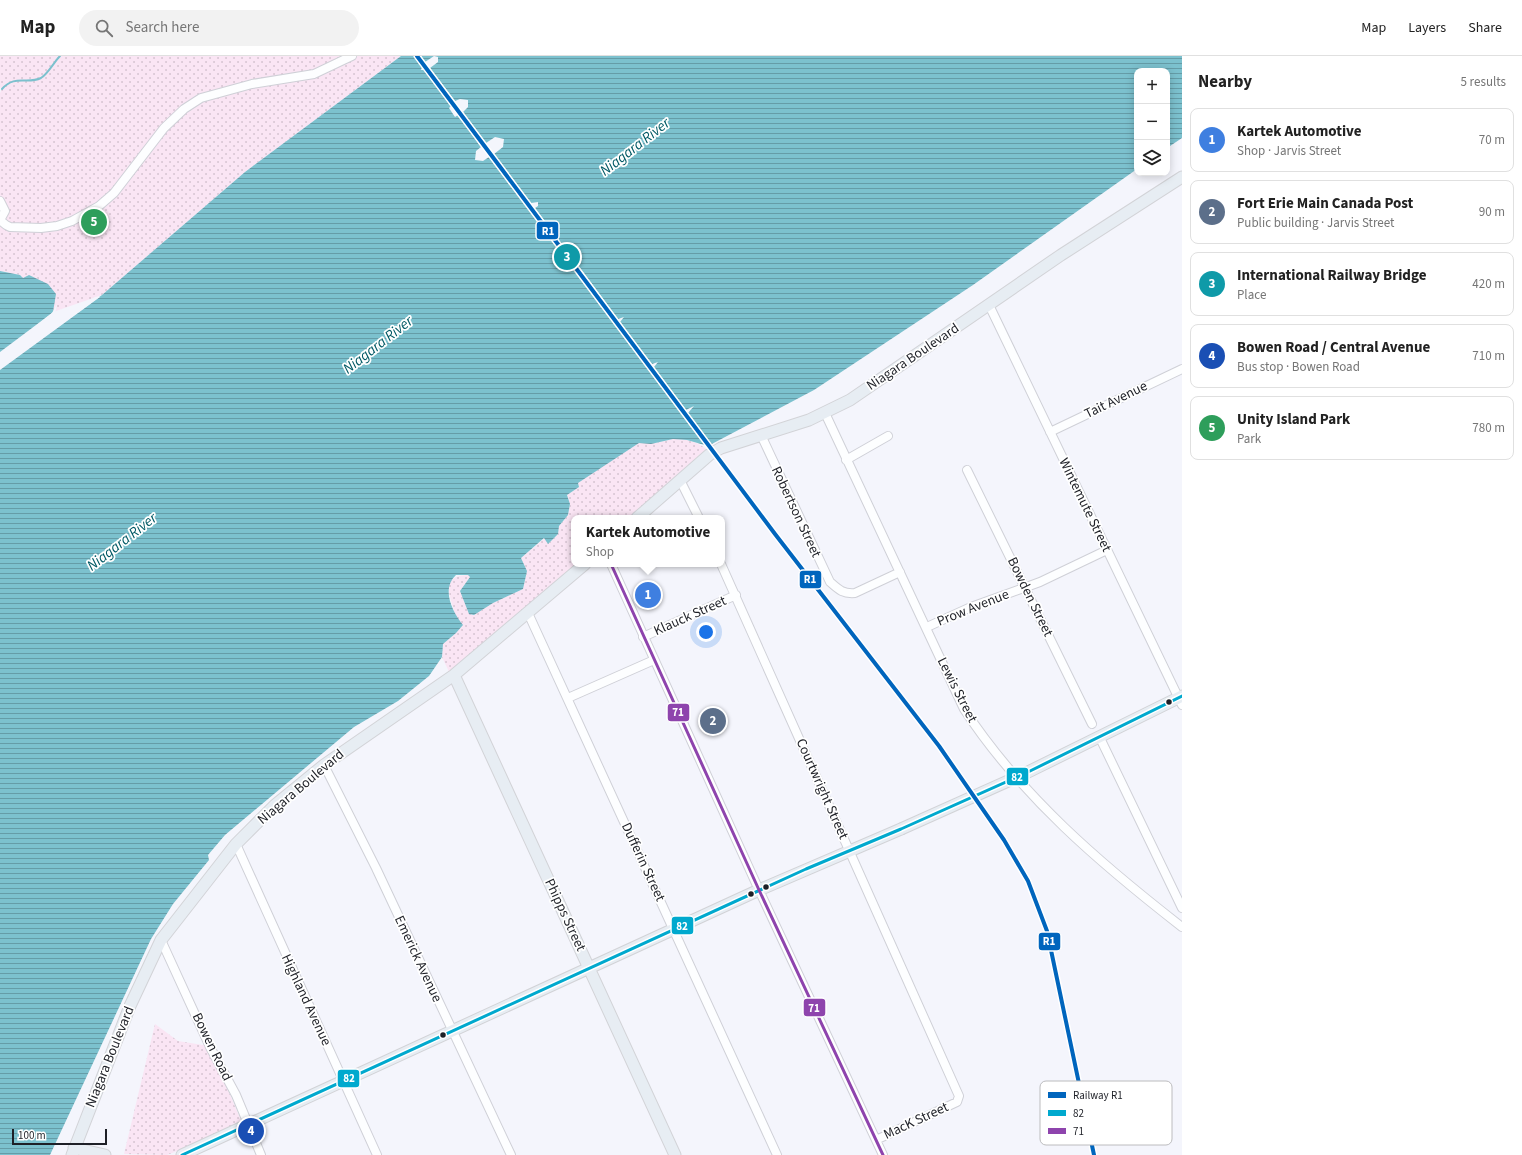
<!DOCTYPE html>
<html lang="en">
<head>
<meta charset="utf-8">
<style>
  :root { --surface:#fff; --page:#f2f2f2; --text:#222; --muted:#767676; --line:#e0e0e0; --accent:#ea580c }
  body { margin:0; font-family:"Source Sans 3",sans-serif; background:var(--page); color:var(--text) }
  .controls { position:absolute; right:12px; top:12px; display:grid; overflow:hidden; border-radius:8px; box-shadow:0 2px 10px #0003 }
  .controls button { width:36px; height:36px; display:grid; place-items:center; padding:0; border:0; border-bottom:1px solid var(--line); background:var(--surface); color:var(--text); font:20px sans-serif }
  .scale { position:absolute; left:12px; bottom:10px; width:95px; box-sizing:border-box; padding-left:4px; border:2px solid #1e2027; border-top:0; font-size:11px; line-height:14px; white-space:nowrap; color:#1e2027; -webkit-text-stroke:3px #fff; paint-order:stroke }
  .you { position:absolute; left:706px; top:576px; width:14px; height:14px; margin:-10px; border:3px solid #fff; border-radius:50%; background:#1a73e8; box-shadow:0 0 0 6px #1a73e833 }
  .badge { display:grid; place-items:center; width:26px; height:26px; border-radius:50%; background:var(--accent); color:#fff; font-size:13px; font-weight:700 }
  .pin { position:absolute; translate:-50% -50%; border:2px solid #fff; box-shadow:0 1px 4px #0006 }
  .popup { position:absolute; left:571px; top:459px; width:154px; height:52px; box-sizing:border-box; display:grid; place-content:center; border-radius:8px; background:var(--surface); filter:drop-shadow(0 1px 3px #0005); font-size:13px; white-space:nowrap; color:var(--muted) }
  .popup b { font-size:15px; color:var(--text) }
  .popup::after { content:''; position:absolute; left:50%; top:100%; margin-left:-8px; border:8px solid transparent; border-top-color:var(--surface) }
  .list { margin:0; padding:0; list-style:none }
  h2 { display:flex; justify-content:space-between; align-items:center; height:52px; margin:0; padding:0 16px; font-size:17px }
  h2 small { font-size:13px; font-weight:400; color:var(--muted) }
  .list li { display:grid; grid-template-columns:26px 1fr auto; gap:12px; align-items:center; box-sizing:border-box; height:64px; margin:0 8px 8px; padding:0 8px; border:1px solid var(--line); border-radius:8px }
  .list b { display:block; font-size:15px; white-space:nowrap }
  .list p { margin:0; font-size:13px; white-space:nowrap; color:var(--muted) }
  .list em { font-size:13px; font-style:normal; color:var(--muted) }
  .icon { flex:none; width:22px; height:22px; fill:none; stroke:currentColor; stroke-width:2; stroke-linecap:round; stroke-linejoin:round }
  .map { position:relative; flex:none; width:1182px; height:1099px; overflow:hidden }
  header { display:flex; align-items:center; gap:24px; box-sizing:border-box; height:56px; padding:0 20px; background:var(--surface); border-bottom:1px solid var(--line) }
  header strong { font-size:19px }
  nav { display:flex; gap:22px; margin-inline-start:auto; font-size:14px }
  .search { width:280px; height:36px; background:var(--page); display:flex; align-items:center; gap:10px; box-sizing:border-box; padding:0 14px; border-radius:22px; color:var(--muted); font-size:15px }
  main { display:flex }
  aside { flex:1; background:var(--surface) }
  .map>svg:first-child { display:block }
  .park { fill:url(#park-dots) }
  .water { fill:url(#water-rules) }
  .pier { fill:#f4f5fc }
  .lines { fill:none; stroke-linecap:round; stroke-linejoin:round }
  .stream { stroke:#7cc1ce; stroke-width:2 }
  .minor-casing { stroke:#cfd0d7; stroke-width:10 }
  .major-casing { stroke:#d2d3d7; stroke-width:13 }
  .minor { stroke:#fdfeff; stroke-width:8 }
  .major { stroke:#e7edf3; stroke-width:11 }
  .major-bridge-casing { stroke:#d2d3d7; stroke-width:13; stroke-linecap:butt }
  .major-bridge { stroke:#e7edf3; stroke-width:11 }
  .bus-1-casing { stroke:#fff; stroke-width:6 }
  .bus-2-casing { stroke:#fff; stroke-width:6 }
  .bus-1 { stroke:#00a9ce; stroke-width:3 }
  .bus-2 { stroke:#8e44ad; stroke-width:3 }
  .rail-1-casing { stroke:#fff; stroke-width:7 }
  .rail-1 { stroke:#0065bd; stroke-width:4 }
  .bus-dot { fill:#1e2027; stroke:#fff; stroke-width:1.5 }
  .labels { text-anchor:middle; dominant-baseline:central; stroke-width:3.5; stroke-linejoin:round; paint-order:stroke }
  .street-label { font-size:14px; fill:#1e2027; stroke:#fff }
  .water-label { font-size:15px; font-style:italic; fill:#005965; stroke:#fff }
  .key { fill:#fff; stroke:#bcbcbe; stroke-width:1 }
  .key-label { font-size:11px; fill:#1e2027 }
  .line-badge { stroke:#fff; stroke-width:1.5 }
  .badge-label { font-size:11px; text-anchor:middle; font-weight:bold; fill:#fff }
</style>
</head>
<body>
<header>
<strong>Map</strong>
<div class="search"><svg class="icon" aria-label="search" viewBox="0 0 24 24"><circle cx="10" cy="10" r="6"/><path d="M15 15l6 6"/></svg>Search here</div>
<nav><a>Map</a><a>Layers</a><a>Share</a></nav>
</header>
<main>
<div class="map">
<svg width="1182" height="1099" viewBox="0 0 1182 1099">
  <defs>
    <pattern id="park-dots" width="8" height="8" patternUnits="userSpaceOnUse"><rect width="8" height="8" fill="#fae5f4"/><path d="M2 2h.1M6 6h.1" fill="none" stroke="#d6c4d1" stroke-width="1.8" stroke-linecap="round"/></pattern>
    <pattern id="water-rules" width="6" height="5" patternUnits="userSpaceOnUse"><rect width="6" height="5" fill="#7cc1ce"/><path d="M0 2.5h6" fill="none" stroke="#659ca7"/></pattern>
  </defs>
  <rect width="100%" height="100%" fill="#f4f5fc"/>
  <path class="park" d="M0 0H401L245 116 102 239 53 256 20 219 0 215V37L2 33 0 31Z
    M673 383C686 383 696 385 706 393L630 462H574V508H579L450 618 442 601 443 588 456 577C456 571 456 564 455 558 450 539 439 520 468 519L470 521 460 535 474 559 493 547 523 533 527 515 521 502 545 482 548 488 558 478 559 470 568 459 570 448 567 439 579 431 578 427 637 387 651 388Z
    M155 968 178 985 209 990 243 1069 167 1099 124 1098Z"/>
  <path class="water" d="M401 0H1182V82L1167 92V15H1137V113L973 229 814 334 708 390 687 384 673 383 651 388 639 387 578 427 579 431 567 439 570 448 568 459 559 470 558 478 548 488 544 482 521 502 527 515 523 533 493 547 474 559 469 558 460 535 470 521 468 519H456C441 533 452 555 463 569L456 577 443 588 442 601 429 620 398 645 354 671 225 779 208 799 209 804 173 848 151 883 50 1099H0V313L102 239 245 116Z
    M0 215 20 219 23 222 29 219 48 228 56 238 53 256 0 299Z"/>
  <path class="pier" d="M414 0H421L425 6 434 0 438 1V6L430 12 455 45 460 43 468 44V51L463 56 486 87 495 81 504 83 503 91 494 98 531 147 538 146V150L535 152 575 206 582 203 578 209 618 263 624 261 620 266 652 308 658 306 654 311 686 354 694 350 688 357 712 389 707 391 489 101 483 105 475 104 476 95 481 91 458 59 455 61 449 52 451 50 424 14H421L422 11Z
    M95 241H100L0 314V311Z
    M57 248 55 258 0 301V296L52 257Z"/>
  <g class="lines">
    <path class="stream" d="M2 33C15 18 27 29 41 22 48 18 54 6 60 0"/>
    <defs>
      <path id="minor" d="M0 145 5 155 0 164
        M0 164 6 169 10 171 41 172 57 170 72 165 99 150 114 137 164 72 184 53 201 42 252 28 314 18 352 0
        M989 249 1182 649
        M825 357 964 653C1021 740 1101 808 1182 871
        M1050 376 1182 313
        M761 379 830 526C839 534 843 538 855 537L900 516
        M846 404 888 380
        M967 414 1092 668
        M680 424 699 462
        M611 508 759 834 883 1099
        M721 508 959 1040 957 1046 876 1084
        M528 557 777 1099
        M927 571 971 551 1040 526 1107 494
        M643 581 736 539
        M568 642 654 604
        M1100 682 1182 852
        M324 709 376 812 511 1099
        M236 788 377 1099
        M161 884 210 991 236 1039 261 1099"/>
      <path id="major" d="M637 462 709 399 721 392 809 364 850 344 1061 199 1182 121
        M454 619 675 1099
        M1026 717 1182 640
        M74 1092 105 1099
        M72 1099 130 950 161 884 236 788 275 749 324 709 454 619 585 508
        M182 1099 759 834 901 773"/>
    </defs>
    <use href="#minor" class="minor-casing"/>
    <use href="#major" class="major-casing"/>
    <use href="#minor" class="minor"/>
    <use href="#major" class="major"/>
    <defs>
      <path id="major-bridge" d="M901 773 1026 717"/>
    </defs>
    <use href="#major-bridge" class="major-bridge-casing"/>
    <use href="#major-bridge" class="major-bridge"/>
    <defs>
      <path id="bus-1" d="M182 1099 806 813 901 773 1026 717 1182 640"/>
      <path id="bus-2" d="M611 508 759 834 883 1099"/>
    </defs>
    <use href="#bus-1" class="bus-1-casing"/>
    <use href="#bus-2" class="bus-2-casing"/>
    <use href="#bus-1" class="bus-1"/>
    <use href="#bus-2" class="bus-2"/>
    <defs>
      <path id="rail-1" d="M417 0 775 478 939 690 1004 784 1028 825 1047 875 1094 1099"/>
    </defs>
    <use href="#rail-1" class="rail-1-casing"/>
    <use href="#rail-1" class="rail-1"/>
  </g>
  <g class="bus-dot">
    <circle cx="1169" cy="646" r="3.5"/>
    <circle cx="766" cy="831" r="3.5"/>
    <circle cx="751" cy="838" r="3.5"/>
    <circle cx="443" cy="979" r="3.5"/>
  </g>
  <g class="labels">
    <g class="street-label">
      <text transform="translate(913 301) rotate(-34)">Niagara Boulevard</text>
      <text transform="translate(1116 344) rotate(-26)">Tait Avenue</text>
      <text transform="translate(1085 449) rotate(64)">Wintemute Street</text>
      <text transform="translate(796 456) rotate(65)">Robertson Street</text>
      <text transform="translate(1030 541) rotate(64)">Bowden Street</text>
      <text transform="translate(973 552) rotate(-22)">Prow Avenue</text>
      <text transform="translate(690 560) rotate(-24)">Klauck Street</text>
      <text transform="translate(957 634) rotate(63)">Lewis Street</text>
      <text transform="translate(301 731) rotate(-40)">Niagara Boulevard</text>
      <text transform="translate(822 733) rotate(66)">Courtwright Street</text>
      <text transform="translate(643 806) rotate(65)">Dufferin Street</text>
      <text transform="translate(565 859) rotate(65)">Phipps Street</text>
      <text transform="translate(418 903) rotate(65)">Emerick Avenue</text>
      <text transform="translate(306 944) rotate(65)">Highland Avenue</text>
      <text transform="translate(212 991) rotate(64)">Bowen Road</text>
      <text transform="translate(110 1001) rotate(-68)">Niagara Boulevard</text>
      <text transform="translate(916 1065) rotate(-25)">MacK Street</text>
    </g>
    <g class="water-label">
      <text transform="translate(635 91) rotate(-38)">Niagara River</text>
      <text transform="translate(378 289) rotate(-38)">Niagara River</text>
      <text transform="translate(122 486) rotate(-38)">Niagara River</text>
    </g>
  </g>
  <rect x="1040" y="1025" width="132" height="64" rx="6" class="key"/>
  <rect x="1048" y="1036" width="18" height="6" fill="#0065bd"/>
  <rect x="1048" y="1054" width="18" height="6" fill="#00a9ce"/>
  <rect x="1048" y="1072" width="18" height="6" fill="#8e44ad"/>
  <g class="key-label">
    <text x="1073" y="1043">Railway R1</text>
    <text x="1073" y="1061">82</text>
    <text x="1073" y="1079">71</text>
  </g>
  <g class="line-badge">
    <rect x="536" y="165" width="23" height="19" rx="4" fill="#0065bd"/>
    <rect x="799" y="514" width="23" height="19" rx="4" fill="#0065bd"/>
    <rect x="667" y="647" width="23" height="19" rx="4" fill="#8e44ad"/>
    <rect x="1006" y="711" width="23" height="19" rx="4" fill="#00a9ce"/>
    <rect x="671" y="860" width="23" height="19" rx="4" fill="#00a9ce"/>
    <rect x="1038" y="876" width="23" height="19" rx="4" fill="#0065bd"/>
    <rect x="803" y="942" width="23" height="19" rx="4" fill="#8e44ad"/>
    <rect x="337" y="1013" width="23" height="19" rx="4" fill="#00a9ce"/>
  </g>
  <g class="badge-label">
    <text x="548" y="179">R1</text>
    <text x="810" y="527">R1</text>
    <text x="678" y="660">71</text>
    <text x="1017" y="725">82</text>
    <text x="682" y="874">82</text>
    <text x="1049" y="889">R1</text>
    <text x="814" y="956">71</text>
    <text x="349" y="1026">82</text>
  </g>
</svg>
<div class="controls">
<button>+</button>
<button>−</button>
<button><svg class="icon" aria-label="layers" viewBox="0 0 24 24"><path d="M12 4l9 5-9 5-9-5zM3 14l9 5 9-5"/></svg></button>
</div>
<div class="scale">100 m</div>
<div class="you"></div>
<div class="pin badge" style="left:648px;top:539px;background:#3f7fe0">1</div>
<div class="popup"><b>Kartek Automotive</b>Shop</div>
<div class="pin badge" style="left:713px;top:665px;background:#5c6f8a">2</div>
<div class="pin badge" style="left:567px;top:201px;background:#0f9aa8">3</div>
<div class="pin badge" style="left:251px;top:1075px;background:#1a4fb4">4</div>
<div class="pin badge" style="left:94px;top:166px;background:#2e9e5b">5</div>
</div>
<aside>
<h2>Nearby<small>5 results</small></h2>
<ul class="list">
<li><span class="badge" style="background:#3f7fe0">1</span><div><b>Kartek Automotive</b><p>Shop · Jarvis Street</p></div><em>70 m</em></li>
<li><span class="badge" style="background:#5c6f8a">2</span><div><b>Fort Erie Main Canada Post</b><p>Public building · Jarvis Street</p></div><em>90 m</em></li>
<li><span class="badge" style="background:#0f9aa8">3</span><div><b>International Railway Bridge</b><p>Place</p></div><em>420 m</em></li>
<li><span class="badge" style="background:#1a4fb4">4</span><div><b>Bowen Road / Central Avenue</b><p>Bus stop · Bowen Road</p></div><em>710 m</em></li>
<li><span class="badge" style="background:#2e9e5b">5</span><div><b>Unity Island Park</b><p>Park</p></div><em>780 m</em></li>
</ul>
</aside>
</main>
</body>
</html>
